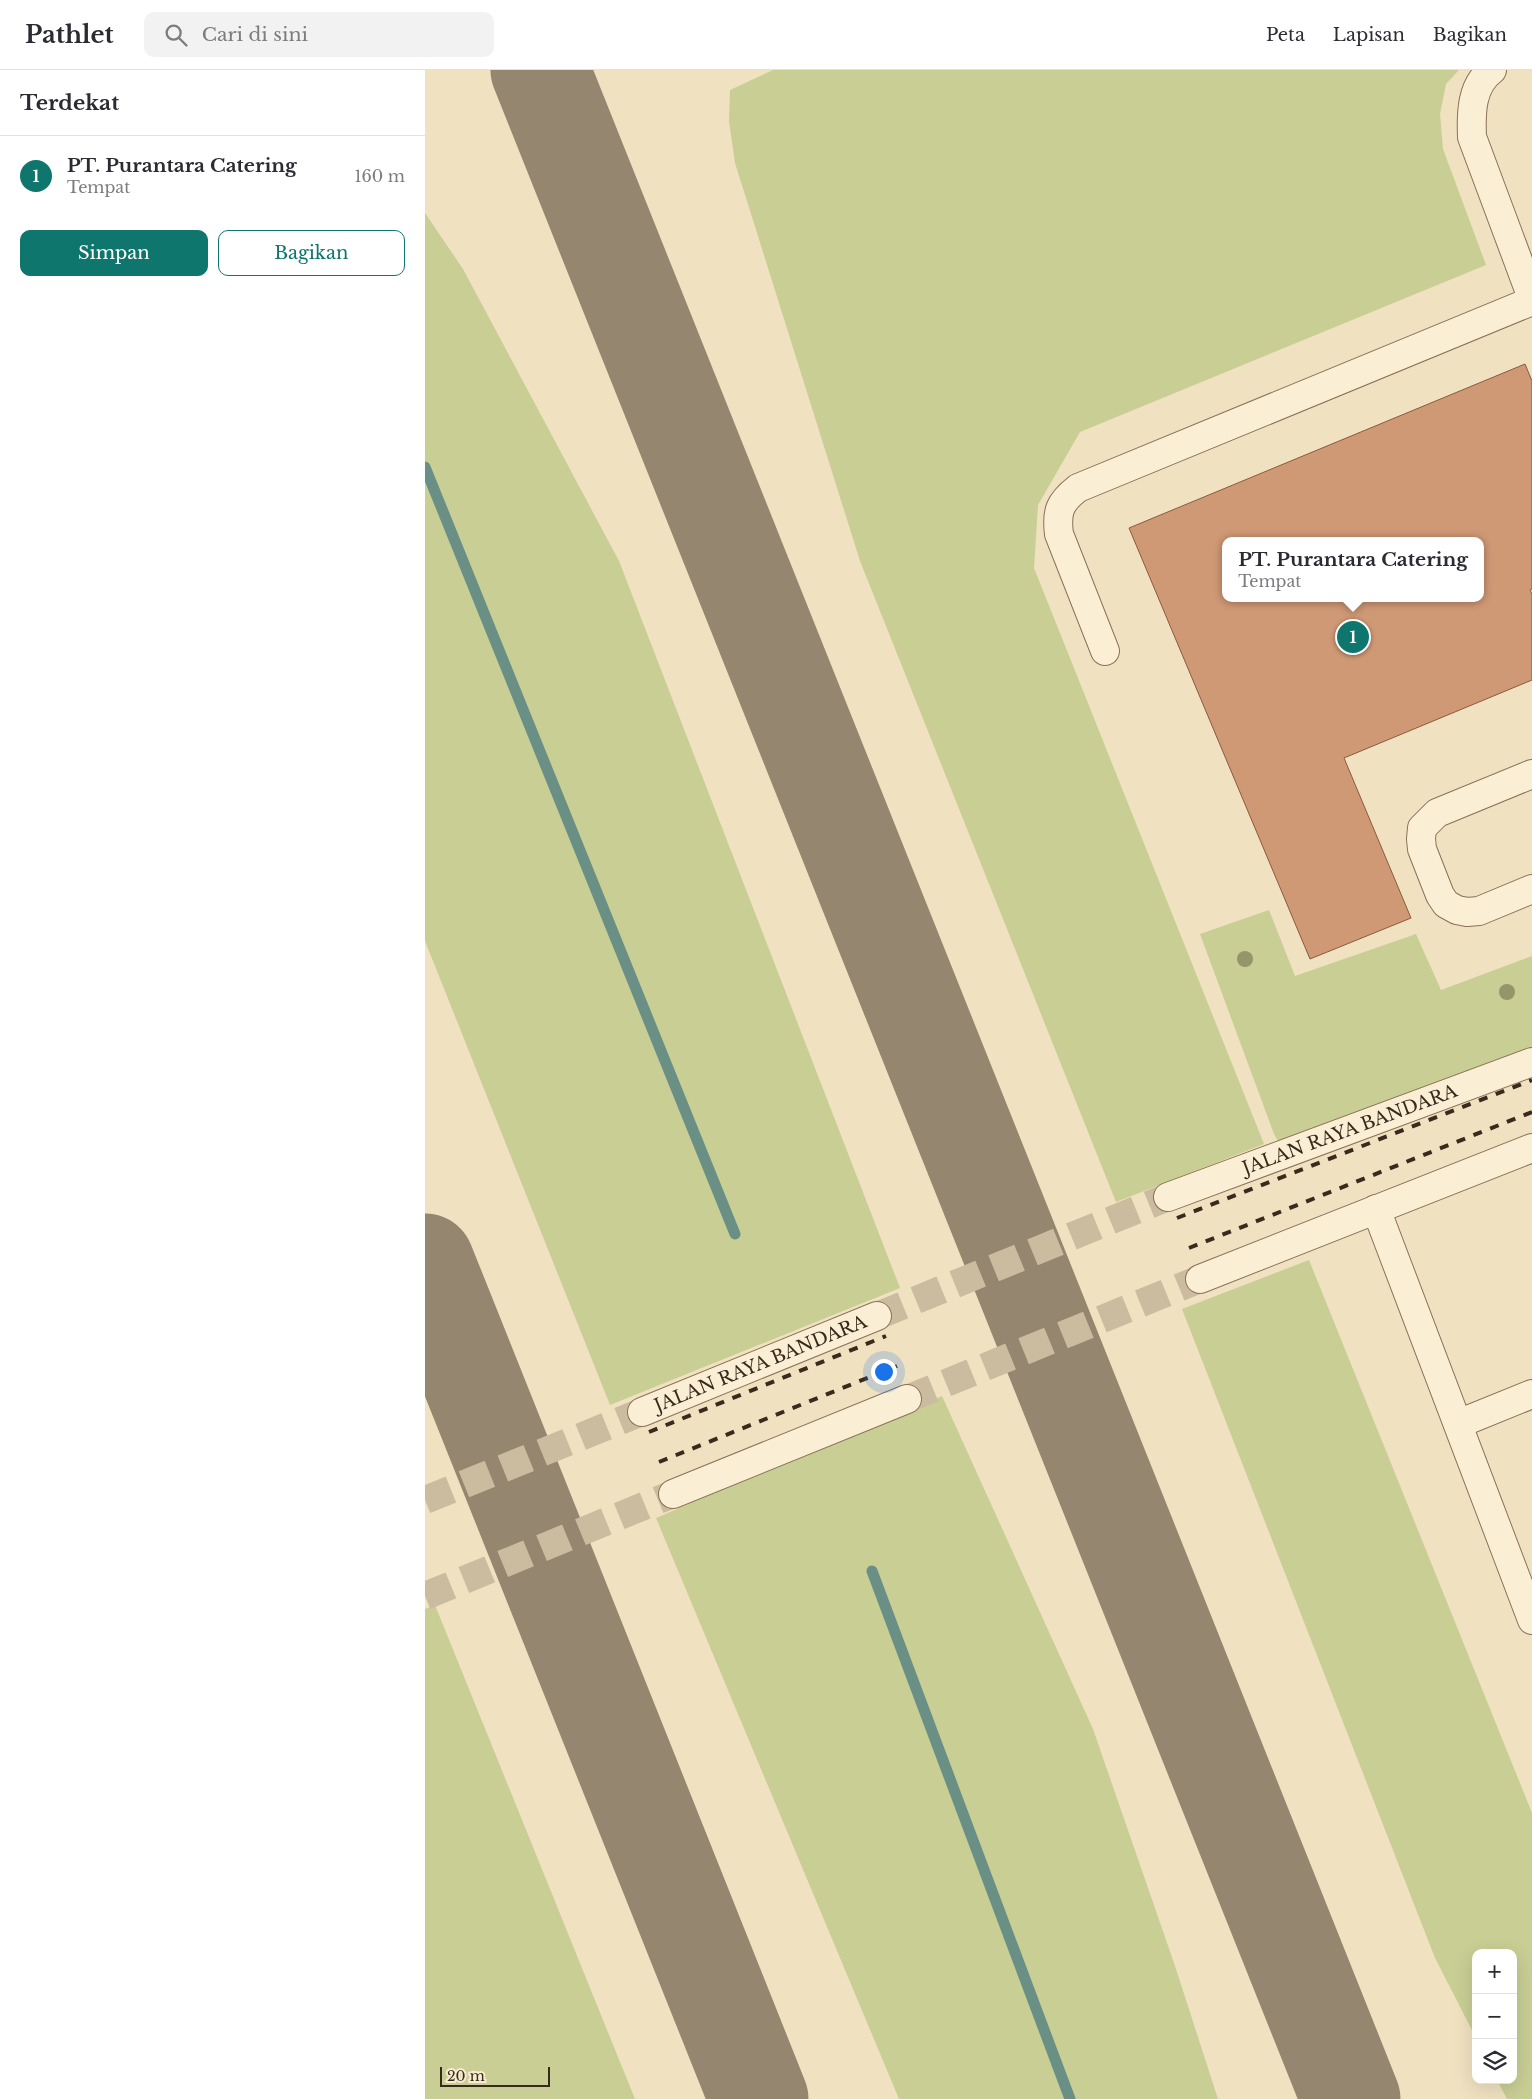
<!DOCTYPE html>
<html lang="id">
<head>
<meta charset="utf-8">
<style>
  :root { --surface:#fff; --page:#f2f2f3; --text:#2b2b33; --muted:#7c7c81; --line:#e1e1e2; --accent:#0f766e }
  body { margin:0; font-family:"Libre Baskerville",serif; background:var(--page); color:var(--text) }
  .controls { position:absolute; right:15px; bottom:15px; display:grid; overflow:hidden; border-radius:10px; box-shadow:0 5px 20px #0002 }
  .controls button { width:45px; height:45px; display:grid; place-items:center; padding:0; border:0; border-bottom:1px solid var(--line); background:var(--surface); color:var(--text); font:25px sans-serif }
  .scale { position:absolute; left:15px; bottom:12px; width:110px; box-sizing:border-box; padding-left:5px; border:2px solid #392a1d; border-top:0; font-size:14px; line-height:18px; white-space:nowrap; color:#392a1d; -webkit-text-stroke:4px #f7ebd0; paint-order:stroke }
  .you { position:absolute; left:458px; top:1301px; width:18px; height:18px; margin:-12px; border:4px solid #fff; border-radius:50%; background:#1a73e8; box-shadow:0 0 0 8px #1a73e833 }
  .badge { display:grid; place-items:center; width:32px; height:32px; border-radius:50%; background:var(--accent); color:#fff; font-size:16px; font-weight:700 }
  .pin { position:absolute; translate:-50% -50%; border:2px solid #fff; box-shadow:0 1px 5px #0006 }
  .popup { position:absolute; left:797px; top:467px; width:262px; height:65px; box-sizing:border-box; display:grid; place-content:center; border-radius:10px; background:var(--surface); filter:drop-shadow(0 1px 4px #0005); font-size:16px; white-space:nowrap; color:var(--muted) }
  .popup b { font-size:19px; color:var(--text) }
  .popup::after { content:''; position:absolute; left:50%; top:100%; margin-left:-10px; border:10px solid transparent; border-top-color:var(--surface) }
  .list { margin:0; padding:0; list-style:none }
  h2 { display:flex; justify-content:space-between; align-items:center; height:65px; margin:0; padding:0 20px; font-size:21px }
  h2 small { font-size:16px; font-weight:400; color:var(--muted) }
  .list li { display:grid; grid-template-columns:32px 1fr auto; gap:15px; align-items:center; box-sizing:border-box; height:80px; padding:0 20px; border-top:1px solid var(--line) }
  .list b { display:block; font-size:19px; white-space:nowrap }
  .list p { margin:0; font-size:16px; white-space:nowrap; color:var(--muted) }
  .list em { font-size:16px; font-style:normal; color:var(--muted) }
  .actions { display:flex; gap:10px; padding:15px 20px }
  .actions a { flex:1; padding:11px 0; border:1px solid var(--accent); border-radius:10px; text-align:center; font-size:18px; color:var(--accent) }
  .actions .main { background:var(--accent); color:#fff }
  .icon { flex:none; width:28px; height:28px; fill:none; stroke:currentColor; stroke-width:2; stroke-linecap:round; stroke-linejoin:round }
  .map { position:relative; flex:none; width:1107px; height:2029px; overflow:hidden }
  header { display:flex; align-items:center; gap:30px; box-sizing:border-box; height:70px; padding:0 25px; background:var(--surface); border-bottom:1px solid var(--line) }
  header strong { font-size:24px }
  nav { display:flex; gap:28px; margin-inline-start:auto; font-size:18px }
  .search { width:350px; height:45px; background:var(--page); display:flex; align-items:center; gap:12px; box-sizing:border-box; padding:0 18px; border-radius:10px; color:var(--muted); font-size:19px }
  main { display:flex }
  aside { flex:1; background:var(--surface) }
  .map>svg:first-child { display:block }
  .grass { fill:#c8ce94 }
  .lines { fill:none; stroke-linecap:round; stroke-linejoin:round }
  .stream { stroke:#6a9086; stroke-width:11 }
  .taxiway { stroke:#94866f; stroke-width:99 }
  .building { fill:#d09975; stroke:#8a5a3c; fill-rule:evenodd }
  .minor-tunnel { stroke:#cbbca0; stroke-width:28; stroke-dasharray:28 14; stroke-linecap:butt }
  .minor-casing { stroke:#8a7157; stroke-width:30 }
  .minor { stroke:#faeed4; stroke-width:28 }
  .rail { stroke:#392a1d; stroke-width:4; stroke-dasharray:9 9; stroke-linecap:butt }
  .tree { fill:#95956a }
  .labels { text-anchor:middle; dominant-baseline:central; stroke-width:4; stroke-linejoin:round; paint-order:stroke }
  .street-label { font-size:18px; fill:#392a1d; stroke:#f7ebd0 }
</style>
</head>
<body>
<header>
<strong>Pathlet</strong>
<div class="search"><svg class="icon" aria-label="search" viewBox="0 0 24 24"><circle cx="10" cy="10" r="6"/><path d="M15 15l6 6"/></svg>Cari di sini</div>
<nav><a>Peta</a><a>Lapisan</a><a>Bagikan</a></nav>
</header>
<main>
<aside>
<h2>Terdekat<small></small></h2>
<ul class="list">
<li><span class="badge">1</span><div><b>PT. Purantara Catering</b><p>Tempat</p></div><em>160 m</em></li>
</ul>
<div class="actions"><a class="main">Simpan</a><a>Bagikan</a></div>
</aside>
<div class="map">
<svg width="1107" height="2029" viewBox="0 0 1107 2029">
  <rect width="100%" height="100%" fill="#f0e1c1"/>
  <path class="grass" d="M348 0H1034L1021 14 1015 44 1018 79 1061 195 655 362 613 435 609 498 839 1074 691 1132 435 491 310 93 304 51 305 20Z
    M0 143 38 199 194 491 475 1218 185 1335 0 871Z
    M844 840 870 906 991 864 1016 920 1107 886V983L860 1072 853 1071 849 1064 775 864Z
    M884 1190 1107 1743V2029H1082L1072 2010H1088V1883H1051V1968L1010 1888 757 1239Z
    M517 1326 668 1659 750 1896 793 2029H474L231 1448Z
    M10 1535 210 2029H0V1539Z"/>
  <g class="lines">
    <path class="stream" d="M0 397 310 1164
      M447 1501 645 2029"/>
    <path class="taxiway" d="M115 0 926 2029
      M0 1193 334 2029"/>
  </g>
  <path class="building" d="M1100 294 1107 311V519L1105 520 1107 524V610L919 688 986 848 885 889 704 458ZM800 471H1056V528H800Z"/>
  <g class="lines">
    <path class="minor-tunnel" d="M452 1246 743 1127
      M482 1329 775 1209
      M0 1430 217 1342
      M0 1526 248 1424"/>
    <defs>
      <g id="minor">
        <path d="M1067 0C1046 15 1046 44 1047 67L1107 228"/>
        <path d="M680 581 634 464C631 441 635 432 653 418L1107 231"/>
        <path d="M1107 704 1012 743 997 758 996 769 997 779 1015 825 1021 834 1032 840 1042 842 1054 841 1107 819"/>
        <path id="s1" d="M743 1127 1107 992"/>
        <path d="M951 1139 1107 1550"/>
        <path d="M775 1209 1107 1078"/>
        <path id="s2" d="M217 1342 452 1246"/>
        <path d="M1033 1354 1107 1324"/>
        <path d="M248 1424 482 1329"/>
      </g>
    </defs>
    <use href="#minor" class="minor-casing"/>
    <use href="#minor" class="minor"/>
    <path class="rail" d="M752 1148 1107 1010
      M764 1178 1107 1042
      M224 1362 461 1266
      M234 1392 472 1296"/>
  </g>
  <g class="tree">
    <circle cx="820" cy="889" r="8"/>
    <circle cx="1082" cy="922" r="8"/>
  </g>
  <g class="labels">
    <g class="street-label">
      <text stroke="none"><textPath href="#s1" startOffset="194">JALAN RAYA BANDARA</textPath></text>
      <text stroke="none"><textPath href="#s2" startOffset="128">JALAN RAYA BANDARA</textPath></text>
    </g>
  </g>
</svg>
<div class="controls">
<button>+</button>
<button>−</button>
<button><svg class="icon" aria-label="layers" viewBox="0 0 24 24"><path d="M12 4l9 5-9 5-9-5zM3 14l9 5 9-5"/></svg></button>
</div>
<div class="scale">20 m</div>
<div class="you"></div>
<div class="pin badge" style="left:928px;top:567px">1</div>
<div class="popup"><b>PT. Purantara Catering</b>Tempat</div>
</div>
</main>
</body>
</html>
